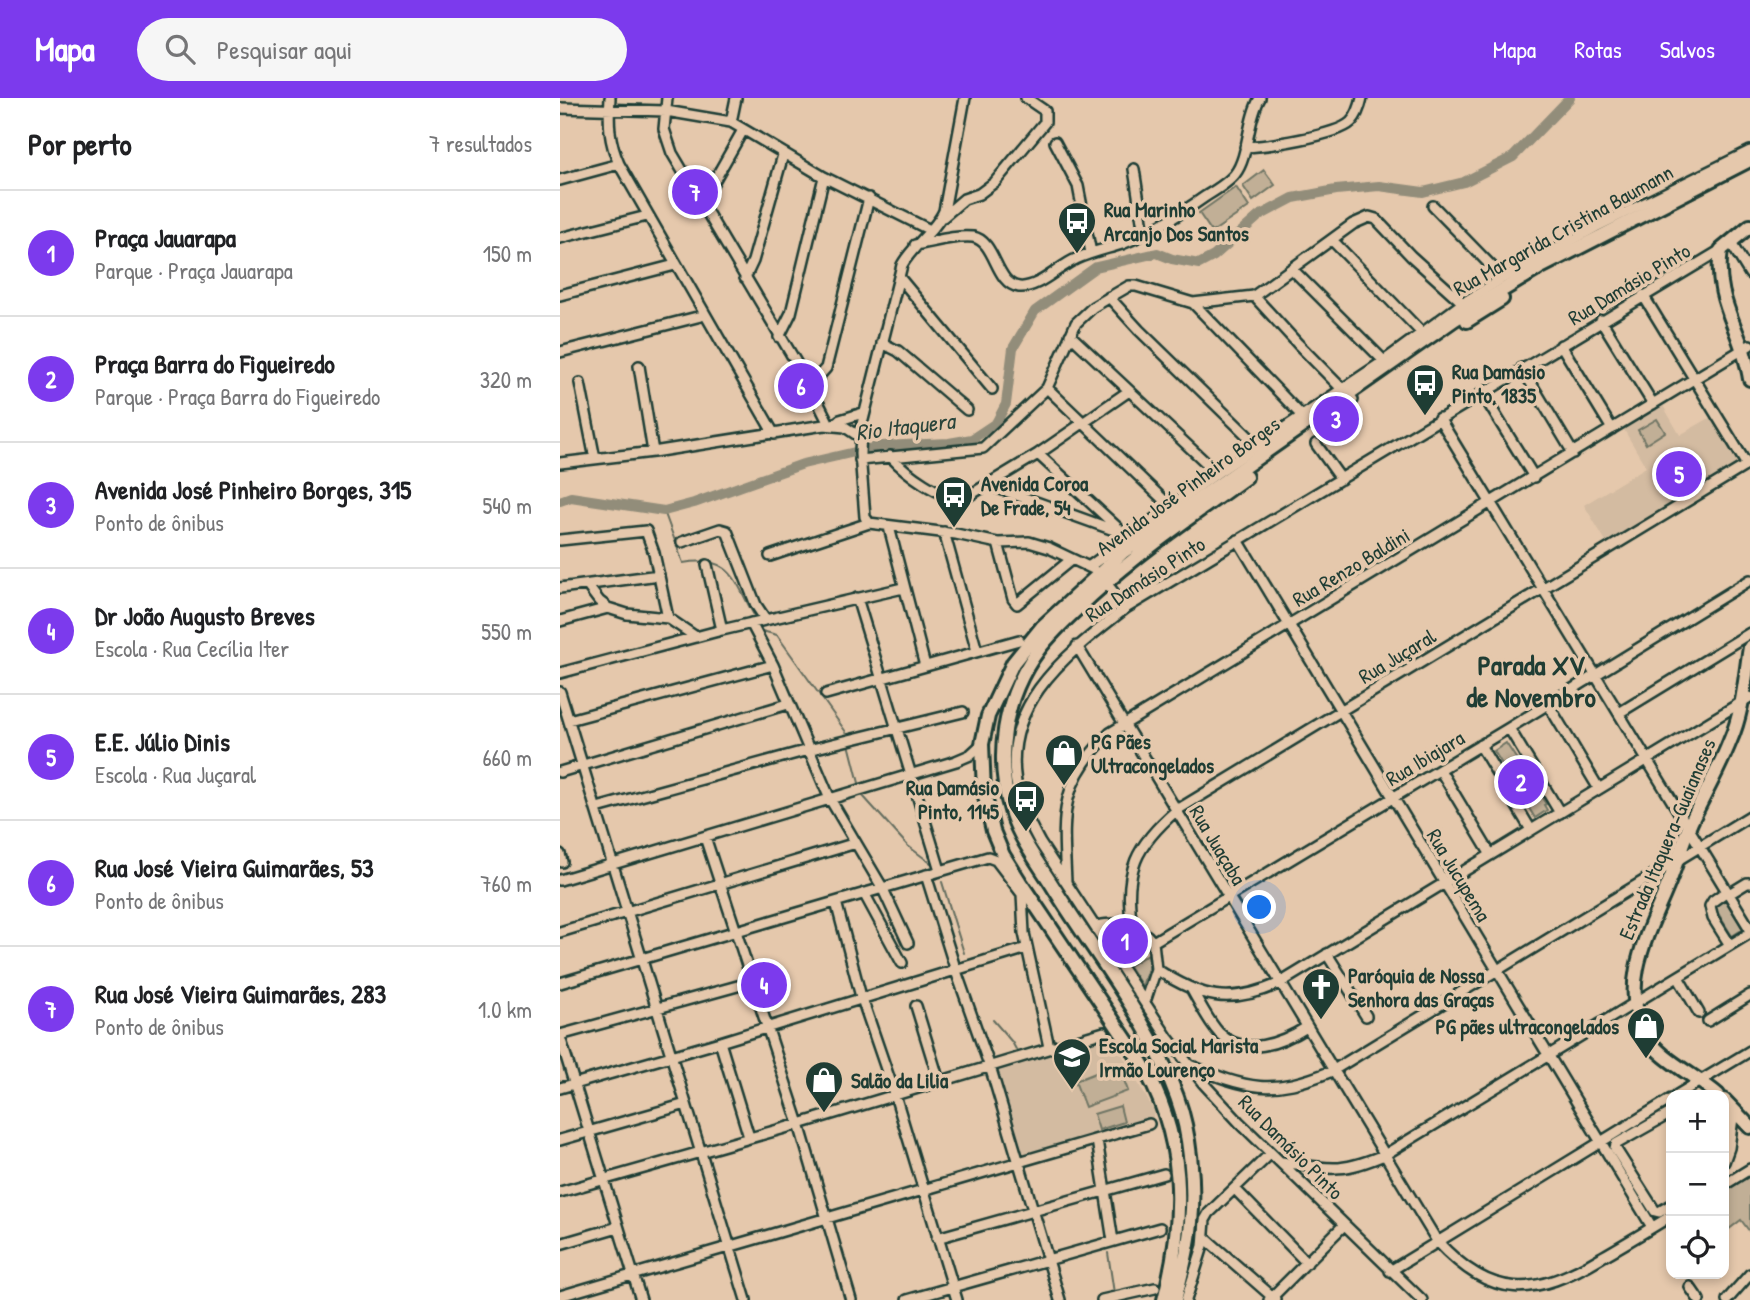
<!DOCTYPE html>
<html lang="pt">
<head>
<meta charset="utf-8">
<style>
  :root { --surface:#fff; --page:#f6f6f6; --text:#202124; --muted:#757577; --line:#e0e0e0; --accent:#7c3aed }
  body { margin:0; font-family:"Patrick Hand",sans-serif; background:var(--page); color:var(--text) }
  .controls { position:absolute; right:21px; bottom:21px; display:grid; overflow:hidden; border-radius:14px; box-shadow:0 4px 10px #0003 }
  .controls button { width:63px; height:63px; display:grid; place-items:center; padding:0; border:0; border-bottom:2px solid var(--line); background:var(--surface); color:var(--text); font:35px sans-serif }
  .you { position:absolute; left:700px; top:810px; width:24px; height:24px; margin:-18px; border:5px solid #fff; border-radius:50%; background:#1a73e8; box-shadow:0 0 0 10px #1a73e833 }
  .badge { display:grid; place-items:center; width:46px; height:46px; border-radius:50%; background:var(--accent); color:#fff; font-size:23px; font-weight:700 }
  .pin { position:absolute; translate:-50% -50%; border:4px solid #fff; box-shadow:0 2px 7px #0006 }
  .list { margin:0; padding:0; list-style:none }
  h2 { display:flex; justify-content:space-between; align-items:center; height:91px; margin:0; padding:0 28px; font-size:30px }
  h2 small { font-size:23px; font-weight:400; color:var(--muted) }
  .list li { display:grid; grid-template-columns:46px 1fr auto; gap:21px; align-items:center; box-sizing:border-box; height:126px; padding:0 28px; border-top:2px solid var(--line) }
  .list b { display:block; font-size:26px; white-space:nowrap }
  .list p { margin:0; font-size:23px; white-space:nowrap; color:var(--muted) }
  .list em { font-size:23px; font-style:normal; color:var(--muted) }
  .icon { flex:none; width:38px; height:38px; fill:none; stroke:currentColor; stroke-width:2; stroke-linecap:round; stroke-linejoin:round }
  .map { position:relative; flex:none; width:1190px; height:1202px; overflow:hidden }
  header { display:flex; align-items:center; gap:42px; box-sizing:border-box; height:98px; padding:0 35px; background:var(--accent); color:#fff }
  header strong { font-size:33px }
  nav { display:flex; gap:38px; margin-inline-start:auto; font-size:24px }
  .search { width:490px; height:63px; background:var(--page); display:flex; align-items:center; gap:18px; box-sizing:border-box; padding:0 24px; border-radius:38px; color:var(--muted); font-size:26px }
  main { display:flex }
  aside { flex:1; background:var(--surface) }
  .map>svg:first-child { display:block }
  .built { fill:#d3bba1 }
  .green { fill:#c1af96; stroke:#707665; stroke-width:2 }
  .lines { fill:none; stroke-linecap:round; stroke-linejoin:round }
  .stream { stroke:#646d5e; stroke-width:2 }
  .river { stroke:#928d7a; stroke-width:10 }
  .minor-casing { stroke:#1f3d34; stroke-width:14 }
  .major-casing { stroke:#1f3d34; stroke-width:18 }
  .minor { stroke:#e5c8ac; stroke-width:9 }
  .major { stroke:#e5c8ac; stroke-width:12 }
  .labels { text-anchor:middle; dominant-baseline:central; stroke-width:7; stroke-linejoin:round; paint-order:stroke }
  .poi-label { font-size:21px; font-weight:bold; fill:#1f3d34; stroke:#e5c8ac; text-anchor:start }
  .street-label { font-size:21px; fill:#1f3d34; stroke:#e5c8ac }
  .water-label { font-size:23px; font-style:italic; fill:#2a453b; stroke:#e5c8ac }
  .district-label { font-size:28px; font-weight:bold; fill:#1f3d34; stroke:#e5c8ac }
</style>
</head>
<body>
<header>
<strong>Mapa</strong>
<div class="search"><svg class="icon" aria-label="search" viewBox="0 0 24 24"><circle cx="10" cy="10" r="6"/><path d="M15 15l6 6"/></svg>Pesquisar aqui</div>
<nav><a>Mapa</a><a>Rotas</a><a>Salvos</a></nav>
</header>
<main>
<aside>
<h2>Por perto<small>7 resultados</small></h2>
<ul class="list">
<li><span class="badge">1</span><div><b>Praça Jauarapa</b><p>Parque · Praça Jauarapa</p></div><em>150 m</em></li>
<li><span class="badge">2</span><div><b>Praça Barra do Figueiredo</b><p>Parque · Praça Barra do Figueiredo</p></div><em>320 m</em></li>
<li><span class="badge">3</span><div><b>Avenida José Pinheiro Borges, 315</b><p>Ponto de ônibus</p></div><em>540 m</em></li>
<li><span class="badge">4</span><div><b>Dr João Augusto Breves</b><p>Escola · Rua Cecília Iter</p></div><em>550 m</em></li>
<li><span class="badge">5</span><div><b>E.E. Júlio Dinis</b><p>Escola · Rua Juçaral</p></div><em>660 m</em></li>
<li><span class="badge">6</span><div><b>Rua José Vieira Guimarães, 53</b><p>Ponto de ônibus</p></div><em>760 m</em></li>
<li><span class="badge">7</span><div><b>Rua José Vieira Guimarães, 283</b><p>Ponto de ônibus</p></div><em>1.0 km</em></li>
</ul>
</aside>
<div class="map">
<svg width="1190" height="1202" viewBox="0 0 1190 1202">
  <rect width="100%" height="100%" fill="#e5c8ac"/>
  <filter id="ink" filterUnits="userSpaceOnUse"><feTurbulence type="fractalNoise" baseFrequency=".0143" numOctaves="2"/><feDisplacementMap in="SourceGraphic" scale="14" xChannelSelector="R" yChannelSelector="G"/><feConvolveMatrix kernelMatrix="1 2 1 2 8 2 1 2 1" color-interpolation-filters="sRGB"/></filter>
  <g filter="url(#ink)">
    <path class="built" d="M1102 306 1120 337 1153 318 1180 365 1110 407H1108L1103 412 1047 445 1024 407 1086 369 1063 330Z
      M551 937 594 1013 593 1019 464 1057 460 1055 436 974 437 971Z"/>
    <path class="green" d="M704 72 715 87 693 103 683 88Z
      M676 89 689 109 652 134 639 115Z
      M1097 321 1105 334 1086 346 1078 332Z
      M946 645 986 706 984 707 987 712 975 720 934 653Z
      M1164 800 1183 831 1172 838 1153 807Z
      M554 832 568 835 580 843 560 855 545 833Z
      M588 856 589 868 582 888 569 868Z
      M558 966 568 993 525 1009 515 983Z
      M560 1008 564 1024 539 1032 534 1016Z
      M1190 1076V1134L1181 1122 1164 1135V1092Z"/>
    <g class="lines">
      <path class="stream" d="M104 413 123 465C173 457 174 482 195 519
        M202 533 217 537 286 634
        M289 646 299 685
        M303 698 348 748 372 766
        M382 784 404 855
        M433 922 452 944 459 957
        M548 1155 554 1195"/>
      <path class="river" d="M0 403 11 399 104 413 134 405 243 366 321 348 389 345 412 341 436 325 446 306 453 250 475 213 536 169 597 155 612 161 639 166 654 158 699 118 733 100 776 92 819 88 863 94 904 84 953 59 1010 0"/>
      <defs>
        <path id="minor" d="M50 0C48 25 49 43 59 66L214 336
          M107 0 104 31 112 55 250 288 269 326
          M405 0 384 113C376 132 353 147 342 167L301 330 300 356 305 419 309 425 396 436 438 445 469 444 489 450 533 471
          M0 10 106 13 171 24 264 79 370 132
          M171 24 176 0
          M495 44 518 88 531 155
          M685 49C706 48 776 38 791 24 797 18 800 9 802 0
          M574 71 584 136
          M0 82 59 66
          M141 106 183 32
          M873 108 943 180
          M383 119 404 101 419 96 435 84 485 24V13L466 0
          M0 140 87 118
          M772 142 862 235
          M1171 145 1190 176
          M355 147C373 144 395 137 413 139 436 143 435 186 459 189 478 191 499 168 516 161 531 154 546 151 562 146 592 134 619 117 646 98 656 92 668 85 675 76 689 58 687 22 700 0
          M732 171 824 263
          M339 179 432 291
          M185 180 193 163 223 57
          M0 197 115 167
          M1083 197 1187 367
          M694 198 738 246 793 302
          M549 199 579 232 698 348
          M633 205 742 318
          M1041 222 1093 306
          M510 237 657 375
          M219 239 231 215 264 79
          M322 245 338 253 407 312
          M1001 247 1052 331
          M0 254 145 217
          M79 268 93 354
          M962 270 1013 355
          M20 285 35 361
          M250 288 266 270 309 100
          M487 290 611 409
          M922 295 974 379
          M879 320 1190 831
          M274 327 280 322 303 315
          M756 346 781 381
          M478 356 559 431
          M330 358C346 375 381 402 405 400L478 356 569 293
          M300 362 423 350 487 290 516 225 533 209 569 188H576L633 205 694 198 793 126 809 119 816 121 851 158 903 205
          M0 365 93 354 264 327 285 329 300 339
          M429 387 562 435
          M329 429 365 568
          M384 434 417 553
          M0 442 86 433 94 455 108 520
          M678 442 1092 1129
          M122 444 160 431 167 433 196 507 206 522
          M438 445 453 501 457 506 512 461
          M210 458 309 425
          M147 467 162 532
          M530 468 657 375 824 263 903 205 943 180 1036 129 1190 53
          M543 481 566 510
          M27 487 39 503 48 510 67 516 108 520 136 539
          M0 490 99 477
          M297 500 380 772
          M0 523 48 510
          M191 525 213 567 270 701 322 789 348 845
          M517 548 877 1143C932 1202 974 1200 1042 1159 1065 1146 1088 1132 1111 1118
          M0 575 162 532 343 490
          M0 594 186 1202
          M266 596 459 542
          M988 606 1039 691
          M1059 615 1190 535
          M9 622 213 567
          M949 630 1000 715
          M920 647 971 732
          M880 672 931 757
          M0 674 228 606
          M37 710 248 652 403 614
          M145 739 239 1026 291 1202
          M0 756 2 764
          M366 777 396 873 432 975 500 1202
          M0 782 396 663 410 657 422 646
          M506 784C503 718 498 685 550 635L1190 247
          M466 793 462 796 464 835 489 949
          M1167 793 1153 803 1150 808 1153 820 1170 847
          M304 795 342 865
          M1169 796 1187 785H1190
          M276 804 300 895 335 997 397 1202
          M535 828C558 824 577 824 593 844L596 871 585 904
          M572 828C563 773 576 747 617 712L1190 365
          M0 834 296 745
          M593 844 949 630 1190 482
          M767 856 806 918
          M596 871C641 900 669 908 720 885L1190 599
          M1118 879 1139 915
          M0 885 428 759 436 762 462 796
          M632 892C640 906 648 923 659 935 684 960 722 945 747 929
          M356 908 379 983
          M1148 923 1190 897
          M0 937 192 884
          M0 939 81 1202
          M160 944 189 1039
          M629 967C688 991 711 998 772 973L1190 718
          M0 990 160 944 467 850
          M1117 997 1190 953
          M1111 1015 1056 1046 1055 1050 1095 1113 1099 1114 1111 1107
          M0 1042 126 1006
          M537 1042 553 1143
          M722 1064C769 1071 780 1076 826 1056L1190 835
          M1164 1064 1169 1050 1174 1012
          M1164 1087 1190 1071
          M675 1091 747 1165
          M0 1094 239 1026 544 934
          M644 1139 715 1201
          M377 1140 604 1076
          M0 1146 58 1129
          M830 1173 1111 1001
          M1130 1189 1139 1202
          M0 1198 589 1026
          M347 1202 600 1130
          M542 1202 595 1190
          M626 1202 643 1148 645 1122 649 1115 711 1055
          M709 1202 784 1127
          M862 1202 679 1024 643 985 608 940 480 745C472 730 464 716 460 701 433 612 504 558 566 510L1161 152
          M1167 1202 1190 1176"/>
        <path id="major" d="M1190 128 1161 152C1153 203 1183 233 1190 281
          M907 223 942 201
          M1158 997C1137 978 1098 961 1085 936 1057 883 1092 829 1111 779 1118 761 1123 742 1131 724 1144 697 1159 671 1170 643 1183 614 1185 580 1190 549
          M1164 1002 1190 1029
          M604 1202C626 1117 626 1037 579 961L460 784 443 757 433 733 424 694 422 646 428 618 453 565 482 529 563 454 895 221 979 170 1190 62
          M615 1202C621 1177 629 1151 631 1124 635 1087 630 1034 617 999 590 923 536 858 494 790 479 766 461 743 452 716 434 660 443 599 479 551 494 531 513 515 531 498 579 454 633 417 686 379"/>
      </defs>
      <use href="#minor" class="minor-casing"/>
      <use href="#major" class="major-casing"/>
      <use href="#minor" class="minor"/>
      <use href="#major" class="major"/>
    </g>
  </g>
  <defs>
    <symbol id="bus-pin" viewBox="-11 -11 22 30"><path d="M0 17L-7.5 6A9.5 9.5 0 1 1 7.5 6Z" fill="#1f3d34" stroke="#e5c8ac"/><path d="M-5-6H5V4H4V6H2V4H-2V6H-4V4H-5ZM-3.5-4V0h7V-4ZM-3.5 1.2v1.5H-2V1.2ZM2 1.2v1.5H3.5V1.2Z" fill="#fff"/></symbol>
    <symbol id="shop-pin" viewBox="-11 -11 22 30"><path d="M0 17L-7.5 6A9.5 9.5 0 1 1 7.5 6Z" fill="#1f3d34" stroke="#e5c8ac"/><path d="M-5-2.5h2.3a2.7 3.5 0 0 1 5.4 0H5L5.5 6h-11ZM-1.5-2.5h3a1.5 2.3 0 0 0-3 0Z" fill="#fff"/></symbol>
    <symbol id="church-pin" viewBox="-11 -11 22 30"><path d="M0 17L-7.5 6A9.5 9.5 0 1 1 7.5 6Z" fill="#1f3d34" stroke="#e5c8ac"/><path d="M-1.2-6h2.4v3.5h3.3v2.4h-3.3V6h-2.4V-.1h-3.3v-2.4h3.3Z" fill="#fff"/></symbol>
    <symbol id="school-pin" viewBox="-11 -11 22 30"><path d="M0 17L-7.5 6A9.5 9.5 0 1 1 7.5 6Z" fill="#1f3d34" stroke="#e5c8ac"/><path d="M0-5L7-2L0 1L-7-2ZM-4 1L0 2.5L4 1V4Q0 6-4 4Z" fill="#fff"/></symbol>
  </defs>
  <g fill-rule="evenodd">
    <use href="#bus-pin" x="495" y="101" width="44" height="60"/>
    <use href="#bus-pin" x="843" y="263" width="44" height="60"/>
    <use href="#bus-pin" x="372" y="375" width="44" height="60"/>
    <use href="#shop-pin" x="482" y="633" width="44" height="60"/>
    <use href="#bus-pin" x="444" y="679" width="44" height="60"/>
    <use href="#church-pin" x="739" y="867" width="44" height="60"/>
    <use href="#shop-pin" x="1064" y="906" width="44" height="60"/>
    <use href="#school-pin" x="490" y="937" width="44" height="60"/>
    <use href="#shop-pin" x="242" y="960" width="44" height="60"/>
  </g>
  <g class="labels">
    <g class="poi-label">
      <text x="544" y="111">Rua Marinho<tspan x="544" dy="24">Arcanjo Dos Santos</tspan></text>
      <text x="892" y="273">Rua Damásio<tspan x="892" dy="24">Pinto, 1835</tspan></text>
      <text x="421" y="385">Avenida Coroa<tspan x="421" dy="24">De Frade, 54</tspan></text>
      <text x="531" y="643">PG Pães<tspan x="531" dy="24">Ultracongelados</tspan></text>
      <text x="439" y="689" text-anchor="end">Rua Damásio<tspan x="439" dy="24">Pinto, 1145</tspan></text>
      <text x="788" y="877">Paróquia de Nossa<tspan x="788" dy="24">Senhora das Graças</tspan></text>
      <text x="1059" y="928" text-anchor="end">PG pães ultracongelados</text>
      <text x="539" y="947">Escola Social Marista<tspan x="539" dy="24">Irmão Lourenço</tspan></text>
      <text x="291" y="982">Salão da Lilia</text>
    </g>
    <g class="street-label">
      <text transform="translate(1003 132) rotate(-29)">Rua Margarida Cristina Baumann</text>
      <text transform="translate(1069 186) rotate(-31)">Rua Damásio Pinto</text>
      <text transform="translate(628 388) rotate(-36)">Avenida José Pinheiro Borges</text>
      <text transform="translate(791 469) rotate(-31)">Rua Renzo Baldini</text>
      <text transform="translate(585 481) rotate(-33)">Rua Damásio Pinto</text>
      <text transform="translate(837 558) rotate(-31)">Rua Juçaral</text>
      <text transform="translate(865 660) rotate(-31)">Rua Ibiajara</text>
      <text transform="translate(1107 741) rotate(-67)">Estrada Itaquera-Guaianases</text>
      <text transform="translate(658 747) rotate(59)">Rua Juaçaba</text>
      <text transform="translate(899 777) rotate(59)">Rua Jucupema</text>
      <text transform="translate(731 1049) rotate(45)">Rua Damásio Pinto</text>
    </g>
    <g class="water-label">
      <text transform="translate(345 328) rotate(-7)">Rio Itaquera</text>
    </g>
    <g class="district-label">
      <text x="971" y="567">Parada XV<tspan x="971" dy="32">de Novembro</tspan></text>
    </g>
  </g>
</svg>
<div class="controls">
<button>+</button>
<button>−</button>
<button><svg class="icon" aria-label="locate" viewBox="0 0 24 24"><circle cx="12" cy="12" r="6"/><path d="M12 2v4M12 18v4M2 12h4M18 12h4"/></svg></button>
</div>
<div class="you"></div>
<div class="pin badge" style="left:565px;top:843px">1</div>
<div class="pin badge" style="left:961px;top:684px">2</div>
<div class="pin badge" style="left:776px;top:321px">3</div>
<div class="pin badge" style="left:204px;top:887px">4</div>
<div class="pin badge" style="left:1119px;top:376px">5</div>
<div class="pin badge" style="left:241px;top:288px">6</div>
<div class="pin badge" style="left:135px;top:94px">7</div>
</div>
</main>
</body>
</html>
